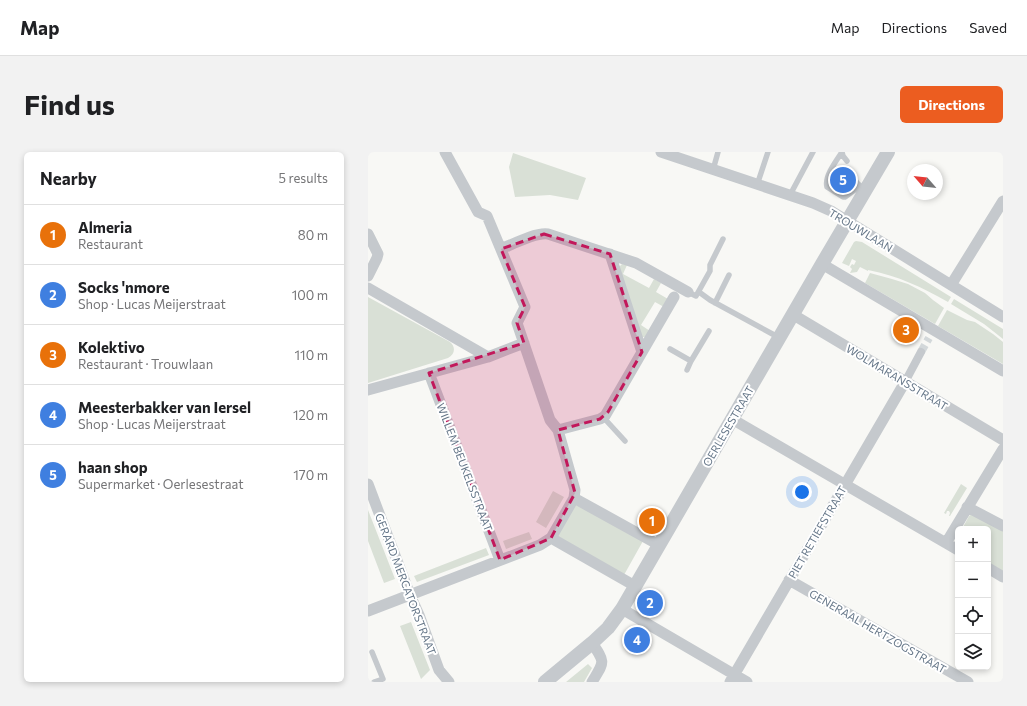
<!DOCTYPE html>
<html lang="en">
<head>
<meta charset="utf-8">
<style>
  :root { --surface:#fff; --page:#f2f2f2; --text:#202124; --muted:#757577; --line:#e0e0e0; --accent:#ec5d20 }
  body { margin:0; font-family:Commissioner,sans-serif; background:var(--page); color:var(--text) }
  .controls { position:absolute; right:12px; bottom:12px; display:grid; overflow:hidden; border-radius:6px; box-shadow:0 2px 6px #0003 }
  .controls button { width:36px; height:36px; display:grid; place-items:center; padding:0; border:0; border-bottom:1px solid var(--line); background:var(--surface); color:var(--text); font:20px sans-serif }
  .compass { position:absolute; left:539px; top:12px; width:36px; height:36px; border-radius:50%; background:var(--surface); box-shadow:0 2px 6px #0003; rotate:298deg }
  .you { position:absolute; left:434px; top:340px; width:14px; height:14px; margin:-10px; border:3px solid #fff; border-radius:50%; background:#1a73e8; box-shadow:0 0 0 6px #1a73e833 }
  .badge { display:grid; place-items:center; width:26px; height:26px; border-radius:50%; background:var(--accent); color:#fff; font-size:13px; font-weight:700 }
  .pin { position:absolute; translate:-50% -50%; border:2px solid #fff; box-shadow:0 1px 4px #0006 }
  .list { margin:0; padding:0; list-style:none }
  h2 { display:flex; justify-content:space-between; align-items:center; height:52px; margin:0; padding:0 16px; font-size:17px }
  h2 small { font-size:13px; font-weight:400; color:var(--muted) }
  .list li { display:grid; grid-template-columns:26px 1fr auto; gap:12px; align-items:center; box-sizing:border-box; height:60px; padding:0 16px; border-top:1px solid var(--line) }
  .list b { display:block; font-size:15px; white-space:nowrap }
  .list p { margin:0; font-size:13px; white-space:nowrap; color:var(--muted) }
  .list em { font-size:13px; font-style:normal; color:var(--muted) }
  .icon { flex:none; width:22px; height:22px; fill:none; stroke:currentColor; stroke-width:2; stroke-linecap:round; stroke-linejoin:round }
  .map { position:relative; flex:none; width:635px; height:530px; overflow:hidden; border-radius:6px }
  header { display:flex; align-items:center; gap:24px; box-sizing:border-box; height:56px; padding:0 20px; background:var(--surface); border-bottom:1px solid var(--line) }
  header strong { font-size:19px }
  nav { display:flex; gap:22px; margin-inline-start:auto; font-size:14px }
  .intro { display:flex; align-items:center; justify-content:space-between; box-sizing:border-box; height:96px; padding:0 24px }
  h1 { margin:0; font-size:28px }
  .button { padding:10px 18px; border-radius:6px; background:var(--accent); color:#fff; font-size:14px; font-weight:700 }
  main { display:flex; gap:24px; padding:0 24px }
  aside { flex:1; background:var(--surface); border-radius:6px; box-shadow:0 2px 6px #0003 }
  .map>svg:first-child { display:block }
  .green { fill:#d9e0d6 }
  .lines { fill:none; stroke-linecap:round; stroke-linejoin:round }
  .pedestrian-tunnel { stroke:#d3d8da; stroke-width:8; stroke-dasharray:8 4; stroke-linecap:butt }
  .service { stroke:#c5c9cd; stroke-width:5.5 }
  .pedestrian { stroke:#c5c9cd; stroke-width:8 }
  .minor { stroke:#c5c9cd; stroke-width:11 }
  .tertiary { stroke:#c5c9cd; stroke-width:14 }
  .marked { fill:#c2185b; fill-opacity:0.2; stroke:#c2185b; stroke-width:3; stroke-dasharray:8 5; stroke-linejoin:round }
  .labels { text-anchor:middle; dominant-baseline:central; stroke-width:4; stroke-linejoin:round; paint-order:stroke }
  .street-label { font-size:11px; fill:#657688; stroke:#fff }
</style>
</head>
<body>
<header>
<strong>Map</strong>
<nav><a>Map</a><a>Directions</a><a>Saved</a></nav>
</header>
<div class="intro"><h1>Find us</h1><a class="button">Directions</a></div>
<main>
<aside>
<h2>Nearby<small>5 results</small></h2>
<ul class="list">
<li><span class="badge" style="background:#e8710a">1</span><div><b>Almeria</b><p>Restaurant</p></div><em>80 m</em></li>
<li><span class="badge" style="background:#3f7fe0">2</span><div><b>Socks 'nmore</b><p>Shop · Lucas Meijerstraat</p></div><em>100 m</em></li>
<li><span class="badge" style="background:#e8710a">3</span><div><b>Kolektivo</b><p>Restaurant · Trouwlaan</p></div><em>110 m</em></li>
<li><span class="badge" style="background:#3f7fe0">4</span><div><b>Meesterbakker van Iersel</b><p>Shop · Lucas Meijerstraat</p></div><em>120 m</em></li>
<li><span class="badge" style="background:#3f7fe0">5</span><div><b>haan shop</b><p>Supermarket · Oerlesestraat</p></div><em>170 m</em></li>
</ul>
</aside>
<div class="map">
<svg width="635" height="530" viewBox="0 0 635 530">
  <rect width="100%" height="100%" fill="#f8f8f5"/>
  <path class="green" d="M145 1 218 26 210 48 182 43 147 45 141 15Z
    M488 89 494 90 583 145 580 150C553 135 531 124 500 118V119L492 115 489 120 482 121 484 117 482 115 484 112 486 113 488 109 484 107 481 114 474 111 486 90Z
    M254 112 259 113 255 122 281 136 286 127 293 131 288 140 300 147 296 155 287 150 273 173 282 179 277 185H274L251 115Z
    M502 121 524 127 540 132 557 141 565 148 576 156 567 172 497 131Z
    M0 145 82 190C88 195 87 202 80 206L0 231Z
    M586 147 635 177V187L616 172 583 152Z
    M579 158 599 168 607 170 625 182 635 190V212L570 174Z
    M593 332 599 336 582 364H581L582 361 581 359H579L578 362 576 361Z
    M185 339 196 345 178 376 168 370Z
    M208 350 275 389 256 423 189 384Z
    M0 358 27 427 16 431 0 389Z
    M604 362 635 376V426L620 417V377H594L601 364Z
    M161 380 164 387 138 397 135 389Z
    M118 396 121 403 49 430 46 424Z
    M43 470 62 518 53 527 32 474Z
    M220 512 224 516 216 530H198Z"/>
  <g class="lines">
    <path class="pedestrian-tunnel" d="M553 200 561 186"/>
    <path class="service" d="M474 0C468 9 456 25 459 35L475 45H477L492 34
      M474 0 475 4 479 9
      M345 18 350 0
      M486 27 490 32 494 35
      M389 33 400 0
      M422 43 445 0
      M320 140 328 144 342 119V113L355 87
      M331 140 342 148 410 185
      M347 151 361 123
      M302 197 323 209
      M319 218 323 209 341 179
      M235 265 257 289
      M4 500 15 527 6 530"/>
    <path class="pedestrian" d="M537 230 553 200"/>
    <path class="minor" d="M77 0 110 60 119 64 157 155 149 171 182 268 190 278 205 331 207 338 206 346 183 386
      M293 0 445 51 463 59 635 165
      M0 82 10 102 9 106 0 124
      M133 97C145 92 168 80 180 82L268 111 320 140
      M242 102 274 200
      M454 112 635 219
      M583 133 635 49
      M0 136 120 205 156 191
      M424 162 635 288
      M61 221 132 408
      M0 238 120 205
      M364 267 590 398
      M190 278 232 267 237 264 306 145
      M0 332 42 443 51 463 71 518 81 530
      M206 346 291 393
      M599 355 635 374
      M183 386 267 434
      M578 391 635 297
      M620 416 635 425
      M421 428 600 530
      M254 457 379 530
      M0 459 172 393 183 386
      M224 530C236 510 238 511 224 491
      M362 530 537 230"/>
    <path class="tertiary" d="M177 530 224 491 240 476 254 457 454 112 520 0"/>
  </g>
  <path class="marked" d="M176 82 242 102 274 200 240 260 232 267 190 278 207 341 183 386 132 408 61 221 156 191 149 171 157 155 133 97Z"/>
  <g class="labels">
    <g class="street-label">
      <text transform="translate(493 78) rotate(31)">TROUWLAAN</text>
      <text transform="translate(529 225) rotate(31)">WOLMARANSSTRAAT</text>
      <text transform="translate(360 274) rotate(-60)">OERLESESTRAAT</text>
      <text transform="translate(97 315) rotate(69)">WILLEM BEUKELSSTRAAT</text>
      <text transform="translate(449 380) rotate(-60)">PIET RETIEFSTRAAT</text>
      <text transform="translate(38 432) rotate(69)">GERARD MERCATORSTRAAT</text>
      <text transform="translate(510 479) rotate(30)">GENERAAL HERTZOGSTRAAT</text>
    </g>
  </g>
</svg>
<div class="controls">
<button>+</button>
<button>−</button>
<button><svg class="icon" aria-label="locate" viewBox="0 0 24 24"><circle cx="12" cy="12" r="6"/><path d="M12 2v4M12 18v4M2 12h4M18 12h4"/></svg></button>
<button><svg class="icon" aria-label="layers" viewBox="0 0 24 24"><path d="M12 4l9 5-9 5-9-5zM3 14l9 5 9-5"/></svg></button>
</div>
<svg class="compass" viewBox="-18 -18 36 36"><path d="M0-13l5 13h-10z" fill="#e53935"/><path d="M0 13l5-13h-10z" fill="#757577"/></svg>
<div class="you"></div>
<div class="pin badge" style="left:284px;top:369px;background:#e8710a">1</div>
<div class="pin badge" style="left:282px;top:451px;background:#3f7fe0">2</div>
<div class="pin badge" style="left:538px;top:178px;background:#e8710a">3</div>
<div class="pin badge" style="left:269px;top:488px;background:#3f7fe0">4</div>
<div class="pin badge" style="left:475px;top:28px;background:#3f7fe0">5</div>
</div>
</main>
</body>
</html>
